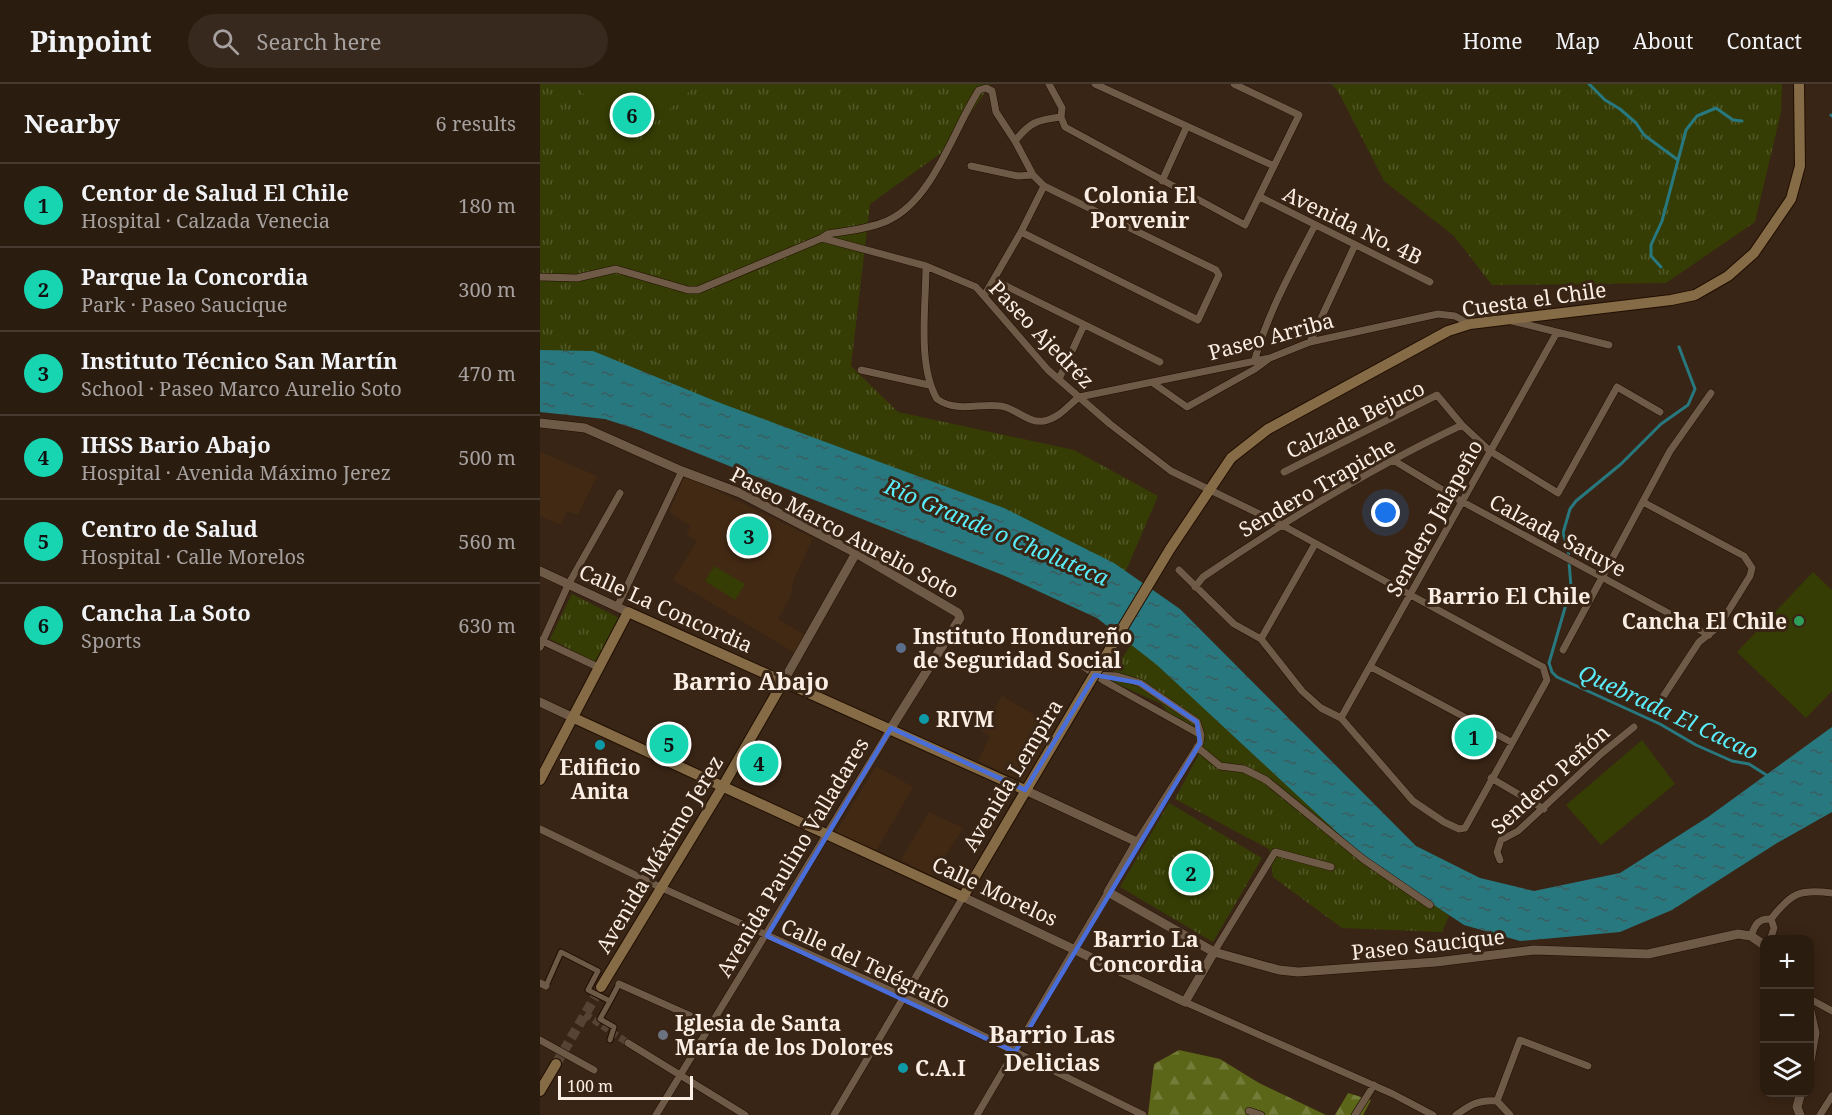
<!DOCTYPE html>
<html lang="en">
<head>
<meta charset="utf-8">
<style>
  :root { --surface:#2b1c10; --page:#37291e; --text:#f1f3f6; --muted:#a6a19f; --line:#473a30; --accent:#18d5b2 }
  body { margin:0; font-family:"Noto Serif",serif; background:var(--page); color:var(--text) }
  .controls { position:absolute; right:18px; bottom:18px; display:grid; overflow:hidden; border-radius:12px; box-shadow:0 3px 15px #0003 }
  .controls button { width:54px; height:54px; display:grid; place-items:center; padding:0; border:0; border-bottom:2px solid var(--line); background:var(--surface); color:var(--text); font:30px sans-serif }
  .scale { position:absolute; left:18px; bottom:15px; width:135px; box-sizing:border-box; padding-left:6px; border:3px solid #fbeee4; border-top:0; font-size:16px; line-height:21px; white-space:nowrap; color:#fbeee4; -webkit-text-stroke:4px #392515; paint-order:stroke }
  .you { position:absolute; left:846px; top:429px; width:21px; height:21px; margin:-15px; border:4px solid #fff; border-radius:50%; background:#1a73e8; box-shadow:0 0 0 9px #1a73e833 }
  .badge { display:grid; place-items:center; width:39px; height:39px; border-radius:50%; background:var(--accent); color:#111; font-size:20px; font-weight:700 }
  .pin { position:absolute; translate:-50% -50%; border:3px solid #fff; box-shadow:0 2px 6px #0006 }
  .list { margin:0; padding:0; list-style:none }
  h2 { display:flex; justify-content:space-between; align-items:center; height:78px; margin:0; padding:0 24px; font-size:26px }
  h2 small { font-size:20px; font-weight:400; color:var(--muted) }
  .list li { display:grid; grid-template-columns:39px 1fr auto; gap:18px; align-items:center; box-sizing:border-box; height:84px; padding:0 24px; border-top:2px solid var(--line) }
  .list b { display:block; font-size:22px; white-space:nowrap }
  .list p { margin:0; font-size:20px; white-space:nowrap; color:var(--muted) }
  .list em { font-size:20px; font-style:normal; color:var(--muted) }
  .icon { flex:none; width:33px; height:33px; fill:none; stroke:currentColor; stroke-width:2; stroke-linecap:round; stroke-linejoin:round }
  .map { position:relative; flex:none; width:1292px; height:1031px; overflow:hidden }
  header { display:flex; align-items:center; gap:36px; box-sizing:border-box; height:84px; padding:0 30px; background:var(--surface); border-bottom:2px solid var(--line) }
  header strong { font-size:28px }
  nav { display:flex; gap:33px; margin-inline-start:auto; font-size:21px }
  .search { width:420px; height:54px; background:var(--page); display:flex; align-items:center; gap:15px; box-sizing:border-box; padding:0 21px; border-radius:33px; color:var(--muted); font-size:22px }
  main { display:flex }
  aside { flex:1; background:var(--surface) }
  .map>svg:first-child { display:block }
  .built { fill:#422914 }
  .grass { fill:url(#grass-tufts) }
  .forest { fill:url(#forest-firs) }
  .pitch { fill:#353d04 }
  .water { fill:url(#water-ripples) }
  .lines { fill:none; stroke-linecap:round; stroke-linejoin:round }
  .stream { stroke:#28787f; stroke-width:3 }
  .minor-tunnel { stroke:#564334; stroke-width:7; stroke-dasharray:7 3.5; stroke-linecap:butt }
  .secondary-tunnel { stroke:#564334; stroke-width:10; stroke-dasharray:10 5; stroke-linecap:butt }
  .pedestrian-casing { stroke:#200e01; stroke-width:7 }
  .minor-casing { stroke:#200e01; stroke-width:8 }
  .tertiary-casing { stroke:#200e01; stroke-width:10 }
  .secondary-casing { stroke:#200e01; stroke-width:12 }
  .pedestrian { stroke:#6f5947; stroke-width:5 }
  .minor { stroke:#6f5947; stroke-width:7 }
  .tertiary { stroke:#6f5947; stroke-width:9 }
  .secondary { stroke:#856c47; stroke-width:10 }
  .secondary-bridge-casing { stroke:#200e01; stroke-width:12; stroke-linecap:butt }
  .secondary-bridge { stroke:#856c47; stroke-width:10 }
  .marked { fill:none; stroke:#496eda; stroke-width:4.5; stroke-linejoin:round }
  .leisure-dot { fill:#2e9e5b; stroke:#392515; stroke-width:2 }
  .service-dot { fill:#5c6f8a; stroke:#392515; stroke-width:2 }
  .culture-dot { fill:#0f9aa8; stroke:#392515; stroke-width:2 }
  .worship-dot { fill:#6b7280; stroke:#392515; stroke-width:2 }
  .labels { text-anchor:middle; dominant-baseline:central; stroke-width:6; stroke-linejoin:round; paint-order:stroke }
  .street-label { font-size:21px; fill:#fbeee4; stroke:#392515 }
  .poi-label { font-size:21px; font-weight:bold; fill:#fbeee4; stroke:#392515; text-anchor:start }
  .neighbourhood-label { font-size:22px; font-weight:bold; fill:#fbeee4; stroke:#392515 }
  .water-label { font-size:22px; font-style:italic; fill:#59edfb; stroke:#392515 }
  .quarter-label { font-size:24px; font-weight:bold; fill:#fbeee4; stroke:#392515 }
</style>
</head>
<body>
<header>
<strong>Pinpoint</strong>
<div class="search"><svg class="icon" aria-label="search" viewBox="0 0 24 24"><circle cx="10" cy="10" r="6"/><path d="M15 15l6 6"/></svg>Search here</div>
<nav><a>Home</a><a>Map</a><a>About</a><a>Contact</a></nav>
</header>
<main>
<aside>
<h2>Nearby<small>6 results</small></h2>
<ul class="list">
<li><span class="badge">1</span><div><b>Centor de Salud El Chile</b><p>Hospital · Calzada Venecia</p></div><em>180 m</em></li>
<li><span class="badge">2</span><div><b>Parque la Concordia</b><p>Park · Paseo Saucique</p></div><em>300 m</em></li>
<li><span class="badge">3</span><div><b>Instituto Técnico San Martín</b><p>School · Paseo Marco Aurelio Soto</p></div><em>470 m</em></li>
<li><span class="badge">4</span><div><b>IHSS Bario Abajo</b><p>Hospital · Avenida Máximo Jerez</p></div><em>500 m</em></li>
<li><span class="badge">5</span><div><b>Centro de Salud</b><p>Hospital · Calle Morelos</p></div><em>560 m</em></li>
<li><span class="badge">6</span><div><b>Cancha La Soto</b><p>Sports</p></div><em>630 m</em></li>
</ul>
</aside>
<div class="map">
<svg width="1292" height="1031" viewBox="0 0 1292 1031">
  <defs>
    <pattern id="grass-tufts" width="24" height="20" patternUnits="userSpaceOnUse" patternTransform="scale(1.5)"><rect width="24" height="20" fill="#353d04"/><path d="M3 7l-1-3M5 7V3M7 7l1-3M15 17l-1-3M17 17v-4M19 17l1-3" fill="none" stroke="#535928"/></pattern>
    <pattern id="forest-firs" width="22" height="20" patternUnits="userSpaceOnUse" patternTransform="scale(1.5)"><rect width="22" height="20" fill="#5b6618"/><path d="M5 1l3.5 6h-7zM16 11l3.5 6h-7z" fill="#737c39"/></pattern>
    <pattern id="water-ripples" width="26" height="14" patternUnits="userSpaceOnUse" patternTransform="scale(1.5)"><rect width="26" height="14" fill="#28787f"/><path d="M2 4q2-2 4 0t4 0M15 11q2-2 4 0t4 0" fill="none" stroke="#3b5d5f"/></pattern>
  </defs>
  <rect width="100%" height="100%" fill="#392515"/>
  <path class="built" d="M0 368 57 392 38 431 27 427 21 441 0 432Z
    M145 391 273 454 253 497 251 512 238 535 265 551 255 569 133 496 157 457 146 450 151 442 129 428Z
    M462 612 515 643 484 698 438 677 450 652 441 647Z
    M336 682 373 703 336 767 296 748Z
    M389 728 423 744 392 792 361 776Z"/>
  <path class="grass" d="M0 0H451L404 67 330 120 311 282 358 328 534 366 618 412 579 503 0 311Z
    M791 0H1242L1241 28 1215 138 1126 199 952 201 914 152 844 97 798 7Z
    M32 510 79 534 57 579 10 555Z
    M600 547 784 725 909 832 902 848 802 844 733 793 729 765 635 715 661 666 654 651 632 636 622 620 568 596Z
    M629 719 722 774 673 858 580 803Z"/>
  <path class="forest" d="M639 966 680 975 719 999 786 1031H608L614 980Z
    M808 1009 831 1016 823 1031H795Z"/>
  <path class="pitch" d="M35 0H158L88 61Z
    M174 482 205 500 195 516 165 497Z
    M1273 488 1292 506V607L1266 634 1197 568Z
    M1102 656 1135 700 1061 761 1026 721Z"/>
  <path class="water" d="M0 266 53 267 175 317 464 424 574 479 640 525 876 762 940 794 994 807 1080 789 1168 733 1292 643V728L1237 759 1132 826 1080 848 980 857 924 841 828 777 617 581 557 534 465 492 99 346 65 335 0 328Z"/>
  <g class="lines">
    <path class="stream" d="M1049 0 1065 16 1080 25 1096 39 1104 51 1138 76
      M1291 31 1292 32
      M1121 183 1111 172V161L1122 137 1146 46 1157 32 1176 24 1193 36 1202 37
      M1139 263 1155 305 1148 321 1121 340 1081 380 1036 417 1030 425 1023 449 1028 465 1031 503 1009 579 1012 588 1017 593 1120 640 1156 661 1192 677 1209 680 1228 692"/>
    <path class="minor-tunnel" d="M45 930 88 959"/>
    <path class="secondary-tunnel" d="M16 980 61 903"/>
    <defs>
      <path id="pedestrian" d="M6 902 21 868 58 887 48 906 70 917 79 900
        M70 956 74 943 60 935 70 917"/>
      <path id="minor" d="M509 0 522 24 521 33 525 43 705 141 759 31 694 0
        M555 0 734 82
        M431 82 478 92 493 91
        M622 97 647 42
        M720 113 890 198
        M481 148 658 236 679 191 676 186 504 102
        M282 154 288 150C307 147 328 145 347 137 393 117 413 46 439 6L446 4 452 7 456 28 475 57
        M386 182C386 222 377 280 397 315 417 329 438 319 461 322 475 324 489 340 504 337 518 335 529 321 539 313L730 274 770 258 898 230 915 232 930 240
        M0 193 37 194 76 185 148 206H158L282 154 386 182 436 203 508 286 570 340 631 387 740 440 1003 583 1007 596 925 744 919 745 904 738 873 717 801 634 781 624 762 607 721 555 694 540 639 486
        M454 196 620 278
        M444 212 481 148 504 102 493 91 475 57C490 38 497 36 521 33
        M972 237 1069 261
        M770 258 815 161
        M715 275C728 228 753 184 775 141
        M321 286 389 301
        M519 295 544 241
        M613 299 647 323 715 285 730 274
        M853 376 921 417 1169 551
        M744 388 897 311 922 341 950 367 1018 409 1077 303 1120 328
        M1103 418 1204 472 1212 484 1210 492 1179 542 1159 558 1113 628
        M655 503 663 493C746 436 831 384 922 341
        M77 523 142 387
        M721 555 775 460
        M0 556 60 584
        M0 563 28 501 80 409
        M1023 566 1130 367 1171 309
        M527 571 566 598 661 651 660 659 597 758
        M831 583 971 658
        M556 591 577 592 600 599 657 638 661 651
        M801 634 1016 250
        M657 663 680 682 704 685 726 696 823 775 890 821
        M951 694 1004 725
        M0 745 122 804 365 913 603 1031
        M960 776 957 768 961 756 978 747 1062 669 1094 643
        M1211 852C1215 841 1218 834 1231 835
        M1230 856 1234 844 1231 835C1251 809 1259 805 1292 809
        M674 868 735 768 791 783
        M0 899 6 902
        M79 900 171 941
        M1270 915 1292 927
        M645 918 853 1010 893 1031
        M0 956 54 986
        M88 959 205 1031
        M957 1017 980 956 1048 982
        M709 1027 721 1031
        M116 1031 351 644
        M294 1031 423 813
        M437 1031 568 808
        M815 1031 834 1001
        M916 1031C930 1021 939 1015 957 1017L970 1031
        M1280 1031 1292 1012"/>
      <path id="tertiary" d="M0 339 45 344 142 387 200 409 316 469 418 529 420 534 351 644
        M0 487 88 528
        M243 598 316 469
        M0 618 34 634
        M485 706 597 758 568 808 674 868 739 886 758 888 896 878 994 866 1108 870 1198 850 1211 852 1224 861
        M423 813 645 918 674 868
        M1270 927 1275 949 1270 977
        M1260 1031 1257 1023 1261 1008"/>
      <path id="secondary" d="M630 465 691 374 728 345 908 247 930 240 1131 216 1155 211 1188 192 1214 169 1251 115 1260 82 1259 0
        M34 634 423 813 547 603
        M0 696 88 528 485 706
        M61 903 183 702 243 598
        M0 1007 16 980"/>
    </defs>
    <use href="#pedestrian" class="pedestrian-casing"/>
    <use href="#minor" class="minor-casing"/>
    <use href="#tertiary" class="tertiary-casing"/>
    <use href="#secondary" class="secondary-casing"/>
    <use href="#pedestrian" class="pedestrian"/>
    <use href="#minor" class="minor"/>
    <use href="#tertiary" class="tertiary"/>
    <use href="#secondary" class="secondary"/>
    <defs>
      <path id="secondary-bridge" d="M547 603 630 465"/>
    </defs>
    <use href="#secondary-bridge" class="secondary-bridge-casing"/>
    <use href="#secondary-bridge" class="secondary-bridge"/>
  </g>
  <path class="marked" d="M555 591 600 599 657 638 660 659 475 968 227 852 351 644 485 706Z"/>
  <circle class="leisure-dot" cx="1259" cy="537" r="6"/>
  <circle class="service-dot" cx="361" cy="564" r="6"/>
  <g class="culture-dot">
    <circle cx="384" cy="635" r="6"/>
    <circle cx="60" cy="661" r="6"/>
    <circle cx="363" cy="984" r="6"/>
  </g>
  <circle class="worship-dot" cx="123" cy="951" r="6"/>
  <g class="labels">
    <g class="street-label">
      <text transform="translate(813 141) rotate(26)">Avenida No. 4B</text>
      <text transform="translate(994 215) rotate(-8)">Cuesta el Chile</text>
      <text transform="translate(502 250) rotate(46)">Paseo Ajedréz</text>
      <text transform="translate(731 252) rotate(-15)">Paseo Arriba</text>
      <text transform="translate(815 335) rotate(-26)">Calzada Bejuco</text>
      <text transform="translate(777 403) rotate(-30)">Sendero Trapiche</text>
      <text transform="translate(894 434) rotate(-61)">Sendero Jalapeño</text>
      <text transform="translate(305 448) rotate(28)">Paseo Marco Aurelio Soto</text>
      <text transform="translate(1018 451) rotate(28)">Calzada Satuye</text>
      <text transform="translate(126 524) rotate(24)">Calle La Concordia</text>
      <text transform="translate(472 691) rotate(-59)">Avenida Lempira</text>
      <text transform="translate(1010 695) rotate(-42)">Sendero Peñón</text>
      <text transform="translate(119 770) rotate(-59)">Avenida Máximo Jerez</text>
      <text transform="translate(252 773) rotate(-59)">Avenida Paulino Valladares</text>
      <text transform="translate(455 807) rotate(25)">Calle Morelos</text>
      <text transform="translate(888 860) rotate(-6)">Paseo Saucique</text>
      <text transform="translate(326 879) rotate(25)">Calle del Telégrafo</text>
    </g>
    <g class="poi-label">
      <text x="1247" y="537" text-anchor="end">Cancha El Chile</text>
      <text x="373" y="552">Instituto Hondureño<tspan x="373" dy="24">de Seguridad Social</tspan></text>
      <text x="396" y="635">RIVM</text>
      <text x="60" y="683" text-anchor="middle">Edificio<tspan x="60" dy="24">Anita</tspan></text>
      <text x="135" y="939">Iglesia de Santa<tspan x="135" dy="24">María de los Dolores</tspan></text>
      <text x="375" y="984">C.A.I</text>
    </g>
    <g class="neighbourhood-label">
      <text x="600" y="110">Colonia El<tspan x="600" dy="25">Porvenir</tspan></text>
      <text x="969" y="511">Barrio El Chile</text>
      <text x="606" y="854">Barrio La<tspan x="606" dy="25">Concordia</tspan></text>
    </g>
    <g class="water-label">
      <text transform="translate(457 447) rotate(23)">Río Grande o Choluteca</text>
      <text transform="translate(1129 627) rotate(25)">Quebrada El Cacao</text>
    </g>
    <g class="quarter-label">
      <text x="211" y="596">Barrio Abajo</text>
      <text x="512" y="949">Barrio Las<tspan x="512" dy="28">Delicias</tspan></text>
    </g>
  </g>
</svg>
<div class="controls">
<button>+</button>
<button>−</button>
<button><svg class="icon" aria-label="layers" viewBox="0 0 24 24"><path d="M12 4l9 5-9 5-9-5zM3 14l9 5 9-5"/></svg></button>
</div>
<div class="scale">100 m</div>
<div class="you"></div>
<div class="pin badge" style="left:934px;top:653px">1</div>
<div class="pin badge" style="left:651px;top:789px">2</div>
<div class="pin badge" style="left:209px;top:452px">3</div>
<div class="pin badge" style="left:219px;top:679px">4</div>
<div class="pin badge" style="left:129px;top:660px">5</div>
<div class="pin badge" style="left:92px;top:31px">6</div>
</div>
</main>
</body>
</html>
